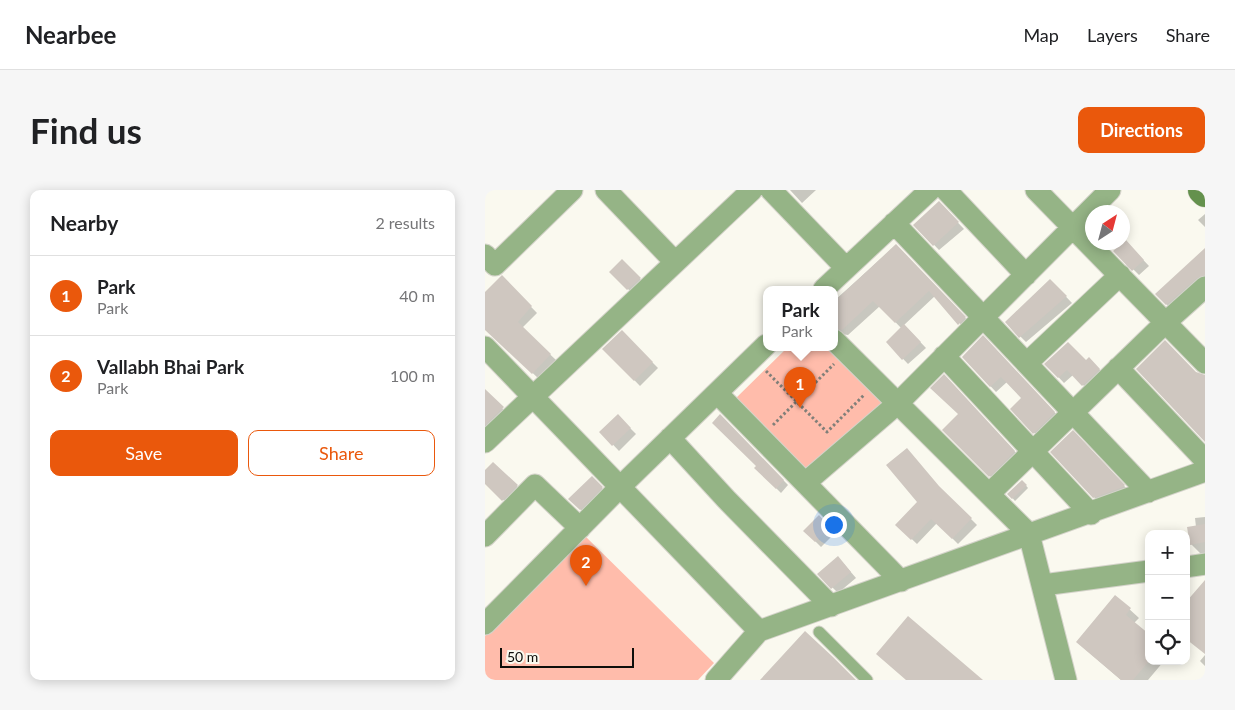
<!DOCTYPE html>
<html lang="en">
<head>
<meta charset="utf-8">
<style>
  :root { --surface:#fff; --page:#f6f6f6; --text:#202124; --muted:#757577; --line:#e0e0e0; --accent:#ea580c }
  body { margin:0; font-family:Lato,sans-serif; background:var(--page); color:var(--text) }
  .controls { position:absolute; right:15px; bottom:15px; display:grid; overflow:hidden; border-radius:10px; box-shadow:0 2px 12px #0003 }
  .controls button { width:45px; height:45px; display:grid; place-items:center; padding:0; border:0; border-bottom:1px solid var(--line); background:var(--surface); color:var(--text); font:25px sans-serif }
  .compass { position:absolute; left:600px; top:15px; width:45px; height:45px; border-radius:50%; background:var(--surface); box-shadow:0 2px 12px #0003; rotate:36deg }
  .scale { position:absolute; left:15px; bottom:12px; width:134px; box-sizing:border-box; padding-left:5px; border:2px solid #0e0e0a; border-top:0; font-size:14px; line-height:18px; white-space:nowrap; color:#0e0e0a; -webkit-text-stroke:4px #faf9ef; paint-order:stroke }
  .you { position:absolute; left:348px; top:334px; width:18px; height:18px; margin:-12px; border:4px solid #fff; border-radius:50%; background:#1a73e8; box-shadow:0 0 0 8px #1a73e833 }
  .badge { display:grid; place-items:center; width:32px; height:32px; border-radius:50%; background:var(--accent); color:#fff; font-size:16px; font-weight:700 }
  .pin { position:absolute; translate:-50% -41px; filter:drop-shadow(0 1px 2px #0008) }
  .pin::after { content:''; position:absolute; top:26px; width:18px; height:15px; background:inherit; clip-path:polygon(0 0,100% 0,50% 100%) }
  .popup { position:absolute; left:278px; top:96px; width:75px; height:65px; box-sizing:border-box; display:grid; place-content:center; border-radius:10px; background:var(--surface); filter:drop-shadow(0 1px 4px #0005); font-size:16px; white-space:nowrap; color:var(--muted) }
  .popup b { font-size:19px; color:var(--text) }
  .popup::after { content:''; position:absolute; left:50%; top:100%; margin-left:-10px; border:10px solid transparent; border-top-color:var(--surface) }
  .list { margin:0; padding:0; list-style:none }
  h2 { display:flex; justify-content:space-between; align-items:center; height:65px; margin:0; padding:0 20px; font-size:21px }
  h2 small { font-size:16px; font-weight:400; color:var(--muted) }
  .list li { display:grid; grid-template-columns:32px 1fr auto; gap:15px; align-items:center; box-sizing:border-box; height:80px; padding:0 20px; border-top:1px solid var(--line) }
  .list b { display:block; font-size:19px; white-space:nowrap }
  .list p { margin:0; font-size:16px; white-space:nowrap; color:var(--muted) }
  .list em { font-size:16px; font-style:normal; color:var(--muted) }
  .actions { display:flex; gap:10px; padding:15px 20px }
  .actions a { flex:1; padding:11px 0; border:1px solid var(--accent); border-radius:10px; text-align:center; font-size:18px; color:var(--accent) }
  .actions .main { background:var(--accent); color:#fff }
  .icon { flex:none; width:28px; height:28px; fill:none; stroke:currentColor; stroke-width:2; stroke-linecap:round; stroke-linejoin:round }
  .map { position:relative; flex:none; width:720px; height:490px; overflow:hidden; border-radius:10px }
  header { display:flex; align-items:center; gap:30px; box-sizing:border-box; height:70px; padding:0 25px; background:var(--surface); border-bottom:1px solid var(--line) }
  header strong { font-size:24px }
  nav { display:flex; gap:28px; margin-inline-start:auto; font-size:18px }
  .intro { display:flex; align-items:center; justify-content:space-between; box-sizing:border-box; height:120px; padding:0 30px }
  h1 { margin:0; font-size:35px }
  .button { padding:12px 22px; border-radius:10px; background:var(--accent); color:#fff; font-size:18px; font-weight:700 }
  main { display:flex; gap:30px; padding:0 30px }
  aside { flex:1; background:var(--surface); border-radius:10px; box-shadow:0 2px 12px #0003 }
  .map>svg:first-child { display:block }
  .green { fill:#ffbcab }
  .shadow { fill:#0003 }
  .building { fill:#cfc7c0 }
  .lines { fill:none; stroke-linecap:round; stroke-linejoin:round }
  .lane-casing { stroke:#d4d3ca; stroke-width:13 }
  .street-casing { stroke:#d4d3ca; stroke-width:23 }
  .secondary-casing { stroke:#d4d3ca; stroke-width:29 }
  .path { stroke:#807f79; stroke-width:3; stroke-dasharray:2.5 2.5; stroke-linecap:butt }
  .lane { stroke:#95b486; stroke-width:11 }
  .street { stroke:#95b486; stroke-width:21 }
  .secondary { stroke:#64914d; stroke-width:28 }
</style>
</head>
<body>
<header>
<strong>Nearbee</strong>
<nav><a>Map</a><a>Layers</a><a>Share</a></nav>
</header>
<div class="intro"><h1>Find us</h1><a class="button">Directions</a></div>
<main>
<aside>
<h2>Nearby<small>2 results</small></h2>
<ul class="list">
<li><span class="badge">1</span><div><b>Park</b><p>Park</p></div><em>40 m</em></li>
<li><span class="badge">2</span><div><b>Vallabh Bhai Park</b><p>Park</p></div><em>100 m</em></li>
</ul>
<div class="actions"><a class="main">Save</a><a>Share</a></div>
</aside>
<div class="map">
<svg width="720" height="490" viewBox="0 0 720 490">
  <rect width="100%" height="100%" fill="#faf9ef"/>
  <path class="green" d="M303 157H343L398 213 323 285 249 210Z
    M100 346 229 473 213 490H0V446Z"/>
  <path class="shadow" d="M305 0H331L317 13Z
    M454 13 479 39 454 60 430 35Z
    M720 24V37L713 30Z
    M411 55 486 134 480 139 450 106 419 135 441 158 423 174 402 152 417 139 395 116 363 145 349 143V111Z
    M646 57 664 76 654 85 630 61Z
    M720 59V92L687 120 672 104Z
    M137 71 160 94 149 105 126 82Z
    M17 87 52 123 37 138 71 170 54 189 0 138V104Z
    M565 90 587 113 541 152 521 132Z
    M137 142 173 178 155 196 119 159Z
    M498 147 575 228 554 248 527 219 538 209 522 192 511 202 478 167Z
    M604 169 620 185 604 201 588 185 579 193 561 174 601 172Z
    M459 186 534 266 509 290 459 240 475 224 447 198Z
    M0 201 23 224 0 246Z
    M133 226 151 244 134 261 116 242Z
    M235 226 303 295 296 303 271 278 273 276Z
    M588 242 644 301 615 313 609 307Z
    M8 273 37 301 24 315 0 293V282Z
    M107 288 122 303 101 325 85 309Z
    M537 291 543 298 530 311 524 304Z
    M459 302 492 335 473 354 452 333 432 354 412 335Z
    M334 327 350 343 336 357 320 341Z
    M720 327V365H717L706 354 711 337 710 328Z
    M359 374 371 388 353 403 334 384Z
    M630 406 654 428 649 433 664 471H679L663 490H636L592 452Z
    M720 465V476L715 471Z"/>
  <path class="building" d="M454 11 474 32 448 56 428 35Z
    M641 50 659 70 647 81 628 61Z
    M411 54 481 127 473 135 444 101 410 133 388 111 357 140 349 138V112Z
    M720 58V85L712 88 681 115 670 104Z
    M137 69 156 88 142 100 124 82Z
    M17 85 47 116 33 132 66 164 47 184 0 140V102Z
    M565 89 582 106 534 148 520 132Z
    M419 134 436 152 417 170 401 152Z
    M137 140 168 172 149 191 117 159Z
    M498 145 570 222 548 244 525 219 536 208 516 187 505 197 477 167Z
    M680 150 711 182 720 185V252L651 179Z
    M583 152 601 170 604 167 615 179 597 196 582 180 573 188 559 174Z
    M459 184 530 261 504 287 457 240 473 224 445 198Z
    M0 199 19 217 0 235Z
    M133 224 146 238 127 256 114 242Z
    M235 224 299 290 291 299 269 278 271 276 227 233Z
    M588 240 640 295 638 297 608 308 565 262Z
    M422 258 454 296 487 328 467 349 446 329 426 350 410 335 432 312 401 275Z
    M8 272 33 295 17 311 0 294V280Z
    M107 286 118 297 95 320 83 309Z
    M537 290 542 295 527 309 522 304Z
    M334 325 345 337 330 352 318 341Z
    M720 334V352L705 355 702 337Z
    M353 366 366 382 346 399 332 384Z
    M720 390V464L701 449V412Z
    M630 405 646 418 641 425 664 444V471L648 490H636L591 452Z
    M423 426 498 490H421L391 464Z
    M320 441 348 467 371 490H275Z"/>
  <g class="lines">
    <defs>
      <path id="lane" d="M334 442 382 490"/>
      <path id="street" d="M121 0 190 72
        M286 0 361 78
        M461 0 541 85
        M551 0 720 173
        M409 33 663 302
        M0 65 10 75 87 0
        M339 99 445 0
        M349 150 544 344 581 490
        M0 157 274 441
        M459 166 606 324
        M542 173 635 85
        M633 178 720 270
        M232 203 416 391
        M185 248 241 309 346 416
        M0 252 267 0
        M320 293 412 214 625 0
        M504 304 681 132 720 97
        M0 346 50 295 95 338
        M701 377 720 374
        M558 395 664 381
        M0 434 136 296 281 155
        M231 490 274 441 720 281"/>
      <path id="secondary" d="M717 0 720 3"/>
    </defs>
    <use href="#lane" class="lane-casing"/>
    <use href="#street" class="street-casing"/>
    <use href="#secondary" class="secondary-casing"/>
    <path class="path" d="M281 181 342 242 379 205
      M288 235 349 174"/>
    <use href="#lane" class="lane"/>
    <use href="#street" class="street"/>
    <use href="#secondary" class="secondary"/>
  </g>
</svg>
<div class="controls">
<button>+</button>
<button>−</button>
<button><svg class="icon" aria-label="locate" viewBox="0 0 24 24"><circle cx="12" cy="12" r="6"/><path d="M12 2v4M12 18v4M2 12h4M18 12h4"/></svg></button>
</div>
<svg class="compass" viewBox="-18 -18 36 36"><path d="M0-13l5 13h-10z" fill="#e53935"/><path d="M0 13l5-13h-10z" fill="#757577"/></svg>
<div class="scale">50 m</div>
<div class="you"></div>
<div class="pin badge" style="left:315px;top:218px">1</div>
<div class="popup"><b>Park</b>Park</div>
<div class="pin badge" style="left:101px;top:396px">2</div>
</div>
</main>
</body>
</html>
